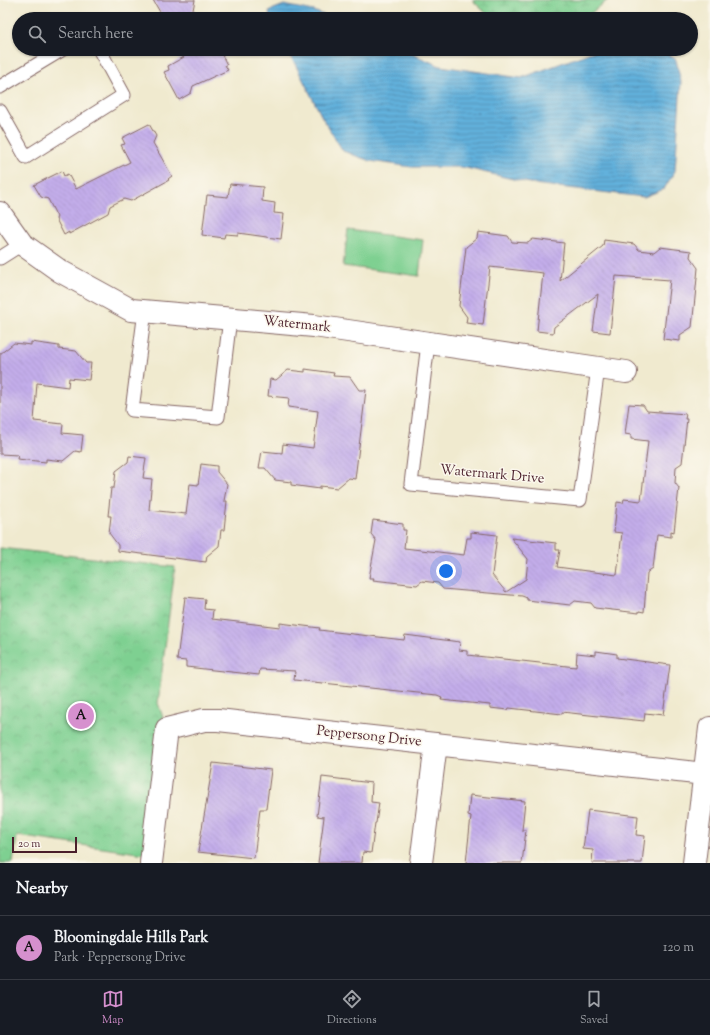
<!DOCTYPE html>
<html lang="en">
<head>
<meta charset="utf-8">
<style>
  :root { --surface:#171b24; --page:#20242c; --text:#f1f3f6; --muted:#9ea1a6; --line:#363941; --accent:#d690ce }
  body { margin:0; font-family:"Sorts Mill Goudy",serif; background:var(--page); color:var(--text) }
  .scale { position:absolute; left:12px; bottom:10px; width:65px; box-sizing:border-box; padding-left:4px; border:2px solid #4a1f2b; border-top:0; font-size:11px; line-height:14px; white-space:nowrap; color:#4a1f2b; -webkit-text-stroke:3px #fbf7ec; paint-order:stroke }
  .you { position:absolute; left:446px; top:571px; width:14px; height:14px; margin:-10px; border:3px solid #fff; border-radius:50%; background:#1a73e8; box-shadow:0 0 0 6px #1a73e833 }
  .badge { display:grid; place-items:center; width:26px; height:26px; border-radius:50%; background:var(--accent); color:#111; font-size:13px; font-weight:700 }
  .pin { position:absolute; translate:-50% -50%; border:2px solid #fff; box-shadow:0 1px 4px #0006 }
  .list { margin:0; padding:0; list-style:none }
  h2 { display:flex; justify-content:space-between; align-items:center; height:52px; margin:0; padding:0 16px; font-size:17px }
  h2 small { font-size:13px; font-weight:400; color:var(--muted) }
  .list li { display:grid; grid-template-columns:26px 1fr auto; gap:12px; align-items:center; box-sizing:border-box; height:64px; padding:0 16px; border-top:1px solid var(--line) }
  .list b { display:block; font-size:15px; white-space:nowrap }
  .list p { margin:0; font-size:13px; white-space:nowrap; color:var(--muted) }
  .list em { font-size:13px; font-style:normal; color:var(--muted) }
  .icon { flex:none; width:22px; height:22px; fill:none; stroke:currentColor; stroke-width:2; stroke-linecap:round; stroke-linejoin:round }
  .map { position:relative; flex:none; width:710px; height:863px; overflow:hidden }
  .search { position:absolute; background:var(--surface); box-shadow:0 1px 3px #0004; left:12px; right:12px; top:12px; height:44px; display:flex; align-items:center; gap:10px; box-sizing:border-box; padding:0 14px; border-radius:22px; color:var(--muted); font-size:15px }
  .sheet { height:116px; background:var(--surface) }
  nav { display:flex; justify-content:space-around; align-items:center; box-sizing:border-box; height:56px; border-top:1px solid var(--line); background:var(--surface); font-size:11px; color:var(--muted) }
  nav a { display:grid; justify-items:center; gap:2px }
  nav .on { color:var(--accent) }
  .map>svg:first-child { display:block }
  .wetland { fill:url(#wetland-marsh); stroke:#64785e }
  .park { fill:url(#park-crowns); stroke:#64785e }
  .pitch { fill:#7ed091; stroke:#64785e }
  .water { fill:url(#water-rules); stroke:#566884 }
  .building { fill:url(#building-back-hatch) }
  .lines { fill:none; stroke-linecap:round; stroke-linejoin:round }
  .lane-casing { stroke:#846664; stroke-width:15 }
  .street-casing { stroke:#846664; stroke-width:24 }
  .lane { stroke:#fff; stroke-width:13 }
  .street { stroke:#fff; stroke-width:22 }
  .labels { text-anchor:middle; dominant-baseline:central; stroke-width:3; stroke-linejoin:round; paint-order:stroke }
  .street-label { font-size:14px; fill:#4a1f2b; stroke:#fbf7ec }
</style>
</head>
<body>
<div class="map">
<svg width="710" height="863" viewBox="0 0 710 863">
  <defs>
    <pattern id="wetland-marsh" width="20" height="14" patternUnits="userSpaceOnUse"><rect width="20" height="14" fill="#7ed091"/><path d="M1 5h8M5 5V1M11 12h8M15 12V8" fill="none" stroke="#6eb27d"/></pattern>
    <pattern id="park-crowns" width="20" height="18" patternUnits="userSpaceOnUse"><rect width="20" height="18" fill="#7ed091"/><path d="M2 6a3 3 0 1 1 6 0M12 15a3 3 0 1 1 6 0" fill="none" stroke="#6eb27d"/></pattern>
    <pattern id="water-rules" width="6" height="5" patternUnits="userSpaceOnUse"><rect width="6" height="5" fill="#62b1dc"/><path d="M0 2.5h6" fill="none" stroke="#538fb3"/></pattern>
    <pattern id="building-back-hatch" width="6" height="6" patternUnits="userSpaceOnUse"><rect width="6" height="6" fill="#c3adea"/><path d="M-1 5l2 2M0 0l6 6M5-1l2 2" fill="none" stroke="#a994c9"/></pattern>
  </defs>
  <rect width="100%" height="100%" fill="#fbf7ec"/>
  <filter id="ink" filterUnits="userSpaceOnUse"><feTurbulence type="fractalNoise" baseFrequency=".025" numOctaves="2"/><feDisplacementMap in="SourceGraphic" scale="8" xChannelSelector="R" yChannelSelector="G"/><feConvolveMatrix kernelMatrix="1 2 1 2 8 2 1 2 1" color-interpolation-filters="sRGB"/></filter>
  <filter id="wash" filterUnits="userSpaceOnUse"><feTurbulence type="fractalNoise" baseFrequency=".012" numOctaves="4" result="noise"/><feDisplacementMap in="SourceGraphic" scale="16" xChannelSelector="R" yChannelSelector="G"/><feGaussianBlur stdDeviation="0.9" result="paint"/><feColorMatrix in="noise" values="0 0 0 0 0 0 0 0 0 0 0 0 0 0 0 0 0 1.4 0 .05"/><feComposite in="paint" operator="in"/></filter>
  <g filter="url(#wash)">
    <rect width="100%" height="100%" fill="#f0eacf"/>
    <path class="wetland" d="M472 0H608L586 17 580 19H506L487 14Z"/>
    <path class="park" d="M0 548 175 567 158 703 167 729 152 855 17 836 13 863H0Z"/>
    <path class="pitch" d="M348 230 423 240 419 276 343 266Z"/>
    <path class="water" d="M284 5 314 11 333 19H270L269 11Z
      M284 49H401L440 66 521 78 600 49H632L665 52 676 60 681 82 675 171 664 189 644 197 534 184 462 167H412L370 161 343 151 323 119 294 62Z"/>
    <g id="blocks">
      <path class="building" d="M153 0H195L193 10 197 19H164Z
        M180 49H219L227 65H225L228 70 193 86 191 93 179 100 164 72 169 70 168 66 184 57Z
        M149 124 156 136 153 143 172 176 168 179 169 180 131 201 124 199 110 206 108 213 69 234V232L64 235 56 219 57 217 48 199 41 197 34 185 62 171 64 176 68 174 76 189 130 162 121 145 125 144 122 138Z
        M230 184 263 187 262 201 275 203 274 213 284 214 281 239 238 233V235L225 234 224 238 202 235 207 195 228 197Z
        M478 232 508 236 512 242 528 243 533 239 564 243 560 281 603 246 604 240 634 244 639 250 654 252 660 247 691 251 690 257 698 268 692 327 680 335V341L663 339 670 280 616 276 610 333 593 331 598 294 554 327 553 333 537 331 543 273 490 267 483 325 466 323 467 317 459 306 466 247 477 238Z
        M31 342 59 346V349L76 351 86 363H91L89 380 69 378 68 387 37 383 34 421 63 424 62 433 83 435 81 452 75 451 63 461 46 459V462L17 459 18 455 0 454V354L14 343 31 345Z
        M305 369 334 373 333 376 350 377 359 390H366L355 479 349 478 337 488 320 486V489L291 485V482L275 480 265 468H259L262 451 282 453 283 444 313 448 318 411 288 407 289 398 268 396 270 379 276 380 288 370 305 372Z
        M629 404 643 405 647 411 686 414 685 419H687L682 463 676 467 675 483 679 488 674 532 671 531V537L657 535 653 569 647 573 644 612 639 611V613L595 608 591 603 575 601 570 605 527 600V598L522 596 443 589 438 583 422 581 417 585 373 580 374 578H369L376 540 371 534 373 520 403 524V530H406L404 548 464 555 467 538H471V532L497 535 492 575 506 592 526 579 528 559 511 538 556 543V550H560L557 567 617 575 622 533 614 532 617 502 623 503 624 499 641 501 648 441 631 439V435L625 434Z
        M129 456 146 458 143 478 152 479 149 510 186 514 190 484 198 485 201 464 217 466V472L227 484 224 501H227L224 530H221L219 546 207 556 206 562 118 551V545L109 533 111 516H108L111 488H114L116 471 128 462Z
        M185 597 205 599 204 609 213 610 212 619 280 627V623L320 628 319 630 404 640 405 635 460 642 459 650 467 651V655L576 667 577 653 596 655V651L617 654V658L670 665 663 715 645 713 644 721 562 712V714L509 708 508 710 490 708V705L441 700 442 697 437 695 294 680 295 671 260 669 259 675 186 667V661L177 660Z
        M213 763 271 770 266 809H260L254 858 198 852Z
        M322 777 372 783 371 802 379 803 376 823H375L371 853 363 852 362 863H318L324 817 317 816Z
        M470 795 525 801 522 830H526L522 863H466L471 816 468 815Z
        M588 810 638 816 636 835 645 836 642 863H592L593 850 583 849Z"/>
    </g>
  </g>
  <g filter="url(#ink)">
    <use href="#blocks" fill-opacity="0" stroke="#846664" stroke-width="1"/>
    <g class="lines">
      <defs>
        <path id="lane" d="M0 87 63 49
          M0 111 26 157 124 95 99 49
          M0 258 22 244
          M145 311 132 410 218 417 230 318
          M428 343 411 484 580 500 598 368"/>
        <path id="street" d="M0 213 22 244 60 271 131 310 314 326 626 372
          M151 863 167 729 204 720H218L705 774
          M421 863 436 744
          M694 863 710 728"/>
      </defs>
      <use href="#lane" class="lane-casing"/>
      <use href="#street" class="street-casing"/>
      <use href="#lane" class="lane"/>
      <use href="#street" class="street"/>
    </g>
  </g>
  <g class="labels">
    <g class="street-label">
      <text transform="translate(297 325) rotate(6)">Watermark</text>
      <text transform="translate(492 475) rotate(5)">Watermark Drive</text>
      <text transform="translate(369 737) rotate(6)">Peppersong Drive</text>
    </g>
  </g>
</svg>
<div class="scale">20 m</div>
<div class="you"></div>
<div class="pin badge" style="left:81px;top:716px">A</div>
<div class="search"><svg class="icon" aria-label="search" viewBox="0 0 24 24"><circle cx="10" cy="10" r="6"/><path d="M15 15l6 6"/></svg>Search here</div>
</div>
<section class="sheet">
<h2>Nearby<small></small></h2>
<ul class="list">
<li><span class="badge">A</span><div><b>Bloomingdale Hills Park</b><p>Park · Peppersong Drive</p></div><em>120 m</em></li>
</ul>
</section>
<nav>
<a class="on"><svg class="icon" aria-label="map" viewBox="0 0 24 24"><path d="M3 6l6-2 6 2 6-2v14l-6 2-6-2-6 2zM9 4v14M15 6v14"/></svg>Map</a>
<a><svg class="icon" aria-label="directions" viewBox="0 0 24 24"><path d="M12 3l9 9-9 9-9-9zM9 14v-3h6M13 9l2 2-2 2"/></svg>Directions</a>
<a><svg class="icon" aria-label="saved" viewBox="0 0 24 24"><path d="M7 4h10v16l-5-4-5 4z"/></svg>Saved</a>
</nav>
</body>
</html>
